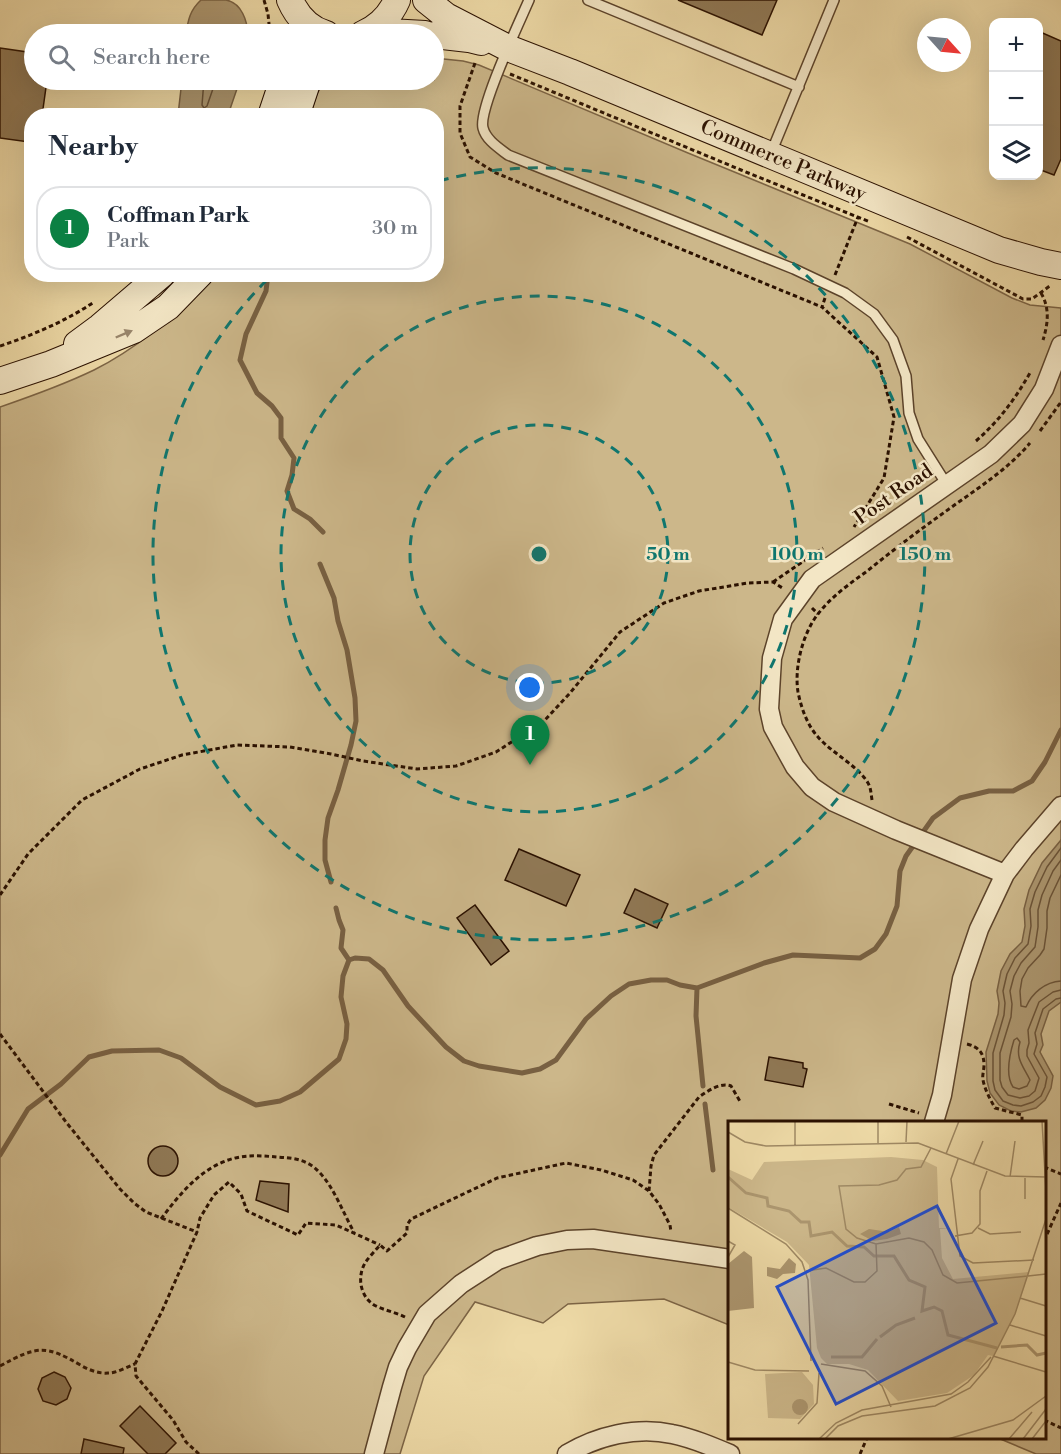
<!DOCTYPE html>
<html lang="en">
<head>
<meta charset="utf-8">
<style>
  :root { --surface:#fff; --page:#f2f2f3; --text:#1f2937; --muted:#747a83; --line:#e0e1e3; --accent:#0b8043 }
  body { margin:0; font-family:"Libre Bodoni",serif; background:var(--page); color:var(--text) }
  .controls { position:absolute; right:18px; top:18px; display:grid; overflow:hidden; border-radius:12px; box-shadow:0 6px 24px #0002 }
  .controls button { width:54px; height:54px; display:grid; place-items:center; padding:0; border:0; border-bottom:2px solid var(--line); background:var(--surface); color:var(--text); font:30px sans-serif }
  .compass { position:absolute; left:917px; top:18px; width:54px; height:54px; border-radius:50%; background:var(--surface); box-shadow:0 6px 24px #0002; rotate:117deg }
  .you { position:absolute; left:530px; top:688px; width:21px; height:21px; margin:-15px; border:4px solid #fff; border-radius:50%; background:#1a73e8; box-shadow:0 0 0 9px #1a73e833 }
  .badge { display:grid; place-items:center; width:39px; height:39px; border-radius:50%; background:var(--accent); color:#fff; font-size:20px; font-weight:700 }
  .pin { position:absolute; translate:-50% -50px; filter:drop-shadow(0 2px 3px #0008) }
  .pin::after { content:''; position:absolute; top:32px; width:21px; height:18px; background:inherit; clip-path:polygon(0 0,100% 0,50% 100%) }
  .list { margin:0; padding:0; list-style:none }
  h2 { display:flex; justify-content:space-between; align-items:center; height:78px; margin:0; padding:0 24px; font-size:26px }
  h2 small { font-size:20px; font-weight:400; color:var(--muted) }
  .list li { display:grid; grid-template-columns:39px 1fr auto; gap:18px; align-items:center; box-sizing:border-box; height:84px; margin:0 12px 12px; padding:0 12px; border:2px solid var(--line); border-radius:24px }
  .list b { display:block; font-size:22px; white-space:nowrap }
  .list p { margin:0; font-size:20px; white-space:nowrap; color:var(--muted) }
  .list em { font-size:20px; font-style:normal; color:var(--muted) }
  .icon { flex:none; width:33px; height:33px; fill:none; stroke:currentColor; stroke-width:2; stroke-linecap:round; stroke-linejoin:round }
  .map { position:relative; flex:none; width:1061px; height:1454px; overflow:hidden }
  .search { position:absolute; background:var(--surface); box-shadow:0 6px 24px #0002; left:24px; top:24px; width:420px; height:66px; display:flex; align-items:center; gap:15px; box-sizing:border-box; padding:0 21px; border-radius:33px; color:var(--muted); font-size:22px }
  .panel { position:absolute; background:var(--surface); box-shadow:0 6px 24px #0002; left:24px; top:108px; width:420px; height:174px; border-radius:24px }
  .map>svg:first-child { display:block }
  .green { fill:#ccb78a; stroke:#7c6445; stroke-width:1.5 }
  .water { fill:#ab956e; stroke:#786042; stroke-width:1.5 }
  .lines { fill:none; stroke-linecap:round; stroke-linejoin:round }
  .shore { stroke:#6b5337; stroke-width:1.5 }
  .stream { stroke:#786042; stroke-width:5 }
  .building { fill:#907956; stroke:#2b1100; stroke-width:1.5 }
  .lane-casing { stroke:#5c432a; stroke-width:12 }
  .street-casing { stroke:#5c432a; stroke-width:21 }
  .secondary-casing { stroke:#2b1100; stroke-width:28 }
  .path { stroke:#2b1100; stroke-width:3; stroke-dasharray:4.5 3; stroke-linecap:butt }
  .lane { stroke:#f3e6c5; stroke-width:9 }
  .street { stroke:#f3e6c5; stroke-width:18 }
  .secondary { stroke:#f3e6c5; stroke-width:26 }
  .oneway { fill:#99866c }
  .ring { fill:none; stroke:#0f766e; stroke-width:3; stroke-dasharray:10 8 }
  .labels { text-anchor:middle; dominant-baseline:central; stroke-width:5; stroke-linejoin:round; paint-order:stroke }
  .street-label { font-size:20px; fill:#2b1100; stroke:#f3e6c5 }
  .inset-river { fill:none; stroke:#ab956e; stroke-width:3 }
  .inset-road { fill:none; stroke:#9f8964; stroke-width:1.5 }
  .view { fill:#1d4ed8; fill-opacity:0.15; stroke:#1d4ed8; stroke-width:3 }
  .inset-edge { fill:none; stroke:#2b1100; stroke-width:3 }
  .centre { fill:#0f766e; stroke:#f3e6c5; stroke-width:3 }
  .ring-label { font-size:18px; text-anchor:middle; font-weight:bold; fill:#0f766e; stroke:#f3e6c5; stroke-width:5; stroke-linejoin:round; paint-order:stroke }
</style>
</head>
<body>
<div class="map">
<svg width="1061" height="1454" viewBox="0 0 1061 1454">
  <rect width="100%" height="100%" fill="#edd9a6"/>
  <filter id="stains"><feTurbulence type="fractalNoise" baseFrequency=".00333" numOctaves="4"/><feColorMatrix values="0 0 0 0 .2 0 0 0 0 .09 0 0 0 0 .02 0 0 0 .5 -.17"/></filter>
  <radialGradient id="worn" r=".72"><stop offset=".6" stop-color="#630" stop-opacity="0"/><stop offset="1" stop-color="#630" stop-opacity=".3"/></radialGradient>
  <path class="green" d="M434 58 463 61 479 65 688 153 910 244 1012 298 1030 305 1061 308V1454H1036L998 1438H1044V1122H730L729 1325 664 1299 568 1304 543 1323 475 1302 424 1376 400 1454H0V407C32 396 63 385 94 370 140 347 180 312 216 275L436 274V116L310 115 317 94 324 81 334 89 345 80H434Z"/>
  <path class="water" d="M201 0C209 0 218 0 226 0 242 3 247 21 248 34H186C188 20 190 10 201 0Z
    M182 80H240L228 115H178Z
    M1061 840V1002L1049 1011 1041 1034 1043 1045 1040 1052 1053 1076 1051 1088 1045 1100 1036 1108 1021 1112 1011 1111 999 1105 990 1093 987 1081 986 1052 998 1014 999 1003 997 991 1001 971 1010 954 1022 942 1025 926 1024 909 1029 890 1042 863Z"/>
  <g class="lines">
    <path class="shore" d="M204 80 202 105 204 108 207 106 216 80
      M1061 848 1047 867 1035 892 1030 909 1031 926 1028 944 1015 958 1007 974 1003 991 1005 1003 1004 1015 993 1053V1081L995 1090 1003 1101 1013 1105 1021 1106 1033 1102 1041 1096 1045 1087 1047 1077 1034 1054 1037 1044 1035 1033 1043 1009 1056 999 1061 998
      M1061 860 1053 871 1042 895 1038 910V927L1035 947 1021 963 1014 976 1010 991 1012 1004 1011 1017 1000 1053V1080L1002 1087 1008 1095 1020 1098 1029 1096 1035 1091 1039 1078 1027 1056V1050L1029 1043 1028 1030 1039 1002 1053 992 1061 990
      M1061 875 1050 898 1047 911V928L1044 949 1040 955 1028 968 1022 979 1020 991 1021 1006 1026 1007C1032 993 1045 982 1061 981
      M1017 1038 1020 1042C1015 1058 1023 1066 1030 1080L1027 1086 1019 1089 1013 1087C1005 1075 1010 1053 1014 1040Z"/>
    <path class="stream" d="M268 274 266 291 246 334 240 360 257 393 272 406 281 418V438L294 458 292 475 287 491 294 509 310 519 323 532
      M320 564 334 598 338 621 347 650 355 698 356 721 351 745 338 790 328 818 325 840V860L331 882
      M336 908 339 920 343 930 341 948 349 960
      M697 988 696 1016 703 1086
      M705 1104 713 1170
      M0 1155 28 1109 61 1084 89 1057 112 1051 159 1050 181 1058 220 1087 256 1105 280 1101 300 1092 339 1059 346 1039 347 1024 341 997 343 976 349 960 355 958 369 959 383 970 408 1006 446 1047 464 1061 479 1066 522 1073 540 1069 556 1060 586 1019 611 996 629 984 651 980H667L680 985 697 988 764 963 793 955 860 958 875 949 886 934 897 906 900 871 906 856 933 818 960 798 989 791H1013L1032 781 1045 762 1061 730"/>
  </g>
  <path class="building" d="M678 0H777L762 35Z
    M1038 31 1061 41V159L1054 175 1038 169Z
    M0 48 34 53V80H47L42 116H32L29 142 0 138Z
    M519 849 580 875 566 906 505 880Z
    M635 889 668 904 657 928 624 913Z
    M475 905 509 951 491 965 457 918Z
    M769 1057 803 1063V1068L807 1069 803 1087 765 1080Z
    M148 1161a15 15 0 1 1 30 0a15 15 0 1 1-30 0Z
    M260 1181 289 1184 288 1212 256 1200Z
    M54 1372 65 1377 71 1388 67 1399 56 1405 43 1401 38 1389 42 1378Z
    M140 1406 176 1443 165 1454H148L120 1426Z
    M84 1439 124 1448 123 1454H81Z"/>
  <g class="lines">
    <defs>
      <path id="lane" d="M529 0C520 21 478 109 483 128 486 140 499 148 508 155L794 269 845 293 874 314 893 340 906 376 909 413 918 439 947 485
        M588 0 799 87
        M771 153 834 0"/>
      <path id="street" d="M1005 874 896 830 834 802 812 787 795 767 773 727 769 709 772 658 783 619 812 579 991 454 1022 424 1044 389 1061 345
        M934 1122 942 1095 962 979 979 929 1005 874 1024 849 1061 806
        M374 1454 392 1387 398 1367 407 1348 427 1314 461 1284 498 1260 537 1246 567 1240 593 1239 730 1259
        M567 1454C597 1436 637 1426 672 1434 692 1438 711 1446 730 1454"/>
      <path id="secondary" d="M290 0C297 16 309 29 326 34
        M426 0 446 16 508 48 570 72 999 250 1041 262 1061 266
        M371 31 425 34
        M363 34C379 27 390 16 397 0
        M434 35 469 39 481 42
        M271 116 283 80
        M296 116 308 80
        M77 344 100 327 162 274
        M0 381 51 364 134 330 168 307 200 274"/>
    </defs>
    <use href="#lane" class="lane-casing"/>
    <use href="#street" class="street-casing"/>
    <use href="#secondary" class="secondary-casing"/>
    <path class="path" d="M264 0 268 14 270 34
      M475 63 460 106V133L470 157 496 173 822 307
      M510 74 741 170 870 222
      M335 81 337 80
      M907 237 1023 299H1032L1051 285
      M835 275 858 217
      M1041 293C1050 308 1048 324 1043 340
      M825 298 822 307 877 357 894 417 884 478 854 527
      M0 346C33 335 66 321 94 302
      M1040 431 1061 402
      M976 441C999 421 1016 398 1031 371
      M773 582 823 548
      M812 608 818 614
      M872 800C871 794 871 788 868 783 858 766 832 753 818 737 807 725 801 707 798 692 794 667 803 633 818 614 831 597 849 584 866 572 893 550 921 529 949 509 978 488 1007 470 1030 443
      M0 895 28 854 82 800 140 769 182 755 237 745 290 747 331 754 363 761 417 769 456 766 496 752 544 721 570 693 620 632 664 603 699 591 748 583 773 582 784 589
      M0 1034 66 1122 120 1189 134 1203 146 1212 197 1232
      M967 1044C979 1047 984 1053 984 1065 984 1071 982 1075 983 1080 985 1090 990 1099 995 1108L1022 1115V1122
      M889 1104 919 1113
      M1044 1167 1061 1174
      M649 1191 651 1166 654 1155 699 1097C708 1091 720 1082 731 1086L741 1103
      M161 1219C181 1192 205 1163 240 1157 252 1155 265 1156 277 1157 293 1158 307 1159 319 1172 334 1187 343 1213 354 1232
      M1044 1241 1061 1203
      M405 1317C395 1312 383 1310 374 1305 360 1296 357 1277 365 1263 369 1257 375 1251 380 1245L387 1251 407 1233V1225L411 1219 497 1178 566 1163 601 1170 633 1180 649 1191 659 1204 670 1225 671 1232
      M0 1366C37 1346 45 1344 82 1366 89 1370 100 1374 108 1373 117 1373 127 1367 135 1364
      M1044 1420 1061 1428
      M199 1454 186 1442 173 1420 136 1376 135 1364 162 1311 197 1232 200 1218 214 1195 229 1182 241 1194 247 1211 298 1235 306 1223 336 1225 380 1245
      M860 1454 867 1438"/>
    <use href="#lane" class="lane"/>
    <use href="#street" class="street"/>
    <use href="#secondary" class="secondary"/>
  </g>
  <defs><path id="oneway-solid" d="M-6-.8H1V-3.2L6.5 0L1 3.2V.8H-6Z" transform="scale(1.5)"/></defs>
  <use class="oneway" href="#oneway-solid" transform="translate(124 334) rotate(-23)"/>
  <g class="ring">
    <circle cx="539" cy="554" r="129"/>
    <circle cx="539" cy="554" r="258"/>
    <path d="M439 181A386 386 0 1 1 271 276"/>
  </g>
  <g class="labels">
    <g class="street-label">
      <text transform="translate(783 161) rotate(23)">Commerce Parkway</text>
      <text transform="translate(894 495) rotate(-35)">Post Road</text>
    </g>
  </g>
  <g transform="translate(728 1121)">
    <rect width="318" height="318" fill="#edd9a6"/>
    <path d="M163 36 195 39 209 46 211 107H224L212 108 214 137 225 158 301 151 287 193 265 235 260 234 246 254 219 272 170 280 140 249 121 243H99L93 237 89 227 81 144 59 121 0 86V48L24 59 36 41ZM74 251 85 264 86 283 72 298 40 297 37 253Z" fill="#ccb78a"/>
    <path d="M171 106 173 113 159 118 145 120 132 113 141 108 161 111ZM16 130 24 136 26 187 0 190V143ZM61 137 68 143 67 152 55 153 49 158 39 155V146L52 148ZM64 286a8 8 0 1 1 16 0a8 8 0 1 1-16 0Z" fill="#ab956e"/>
    <path class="inset-river" d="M0 56 18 72 39 77 40 85 61 90 73 101H81L83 115 104 111 119 125 136 126 146 135H166L181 159 197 166 194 190 206 186 214 190 220 214 269 227M152 216 168 204 187 197M273 226 299 224 309 234 318 232M103 236H134L149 218"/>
    <path class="inset-road" d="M150 0V22M314 0 318 70M0 11 17 21 38 25 190 22 277 55 318 56M178 21 179 0M67 25V0M203 27 193 46 178 48 169 59 151 64 111 65 118 108 129 117 148 123 181 117 196 121 204 129 215 154 229 162 300 155M218 33 231 0M230 38 223 58 232 135 245 142 306 139M245 44 255 20M282 56 287 20M297 57V78M0 87 58 123 74 141 80 159 83 240M250 107 262 113 293 111M227 115 244 112 252 103V70L259 50M0 120 7 124 0 136M78 150 98 147 126 161H137L149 150 148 123M300 155 318 153M292 177 318 185M282 204 318 215M265 235 318 251M0 241 27 249 81 250M93 243 137 250 154 265 163 286M70 303 89 282 91 252M91 318 108 302 134 289 223 273 240 261 263 236M97 318 110 305 134 295 207 285 242 267 260 246 287 193 318 98M220 318 285 299 318 275M281 318 304 291M295 318 318 288M304 318 318 300"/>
    <path class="view" d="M209 85 268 202 108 283 49 166Z"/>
    <rect width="318" height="318" class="inset-edge"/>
  </g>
  <circle cx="539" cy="554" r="9" class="centre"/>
  <g class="ring-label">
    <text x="668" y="560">50 m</text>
    <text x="797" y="560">100 m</text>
    <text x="925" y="560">150 m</text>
  </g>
  <rect width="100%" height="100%" filter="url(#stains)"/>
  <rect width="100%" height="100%" fill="url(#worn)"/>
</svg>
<div class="controls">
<button>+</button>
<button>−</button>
<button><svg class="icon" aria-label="layers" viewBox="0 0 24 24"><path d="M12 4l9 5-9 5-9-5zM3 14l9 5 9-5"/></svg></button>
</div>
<svg class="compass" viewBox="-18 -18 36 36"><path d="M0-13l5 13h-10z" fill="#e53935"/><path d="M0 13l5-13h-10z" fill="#747a83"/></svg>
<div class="you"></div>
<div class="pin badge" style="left:530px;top:765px">1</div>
<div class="search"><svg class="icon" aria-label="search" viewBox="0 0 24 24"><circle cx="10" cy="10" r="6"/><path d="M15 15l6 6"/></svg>Search here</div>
<section class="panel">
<h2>Nearby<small></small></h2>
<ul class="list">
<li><span class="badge">1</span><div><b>Coffman Park</b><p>Park</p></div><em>30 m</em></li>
</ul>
</section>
</div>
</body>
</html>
